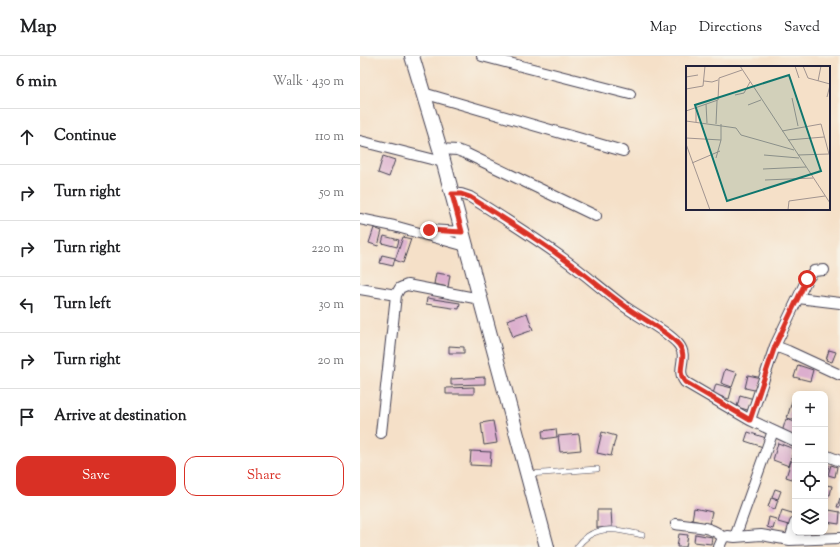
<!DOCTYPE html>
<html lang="en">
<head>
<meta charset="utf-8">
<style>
  :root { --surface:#fff; --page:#f6f6f6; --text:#202124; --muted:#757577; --line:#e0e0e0; --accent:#d93025 }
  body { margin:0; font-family:"Sorts Mill Goudy",serif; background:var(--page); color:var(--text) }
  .controls { position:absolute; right:12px; bottom:12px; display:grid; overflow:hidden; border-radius:8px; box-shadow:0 2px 10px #0003 }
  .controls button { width:36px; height:36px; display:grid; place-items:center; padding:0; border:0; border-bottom:1px solid var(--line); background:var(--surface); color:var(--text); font:20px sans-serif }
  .stop { position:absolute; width:12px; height:12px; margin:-9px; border:3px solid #d93025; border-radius:50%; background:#fff }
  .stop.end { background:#d93025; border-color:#fff; box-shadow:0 1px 4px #0008 }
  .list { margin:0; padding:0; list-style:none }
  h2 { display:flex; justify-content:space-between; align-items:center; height:52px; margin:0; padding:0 16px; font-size:17px }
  h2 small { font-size:13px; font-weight:400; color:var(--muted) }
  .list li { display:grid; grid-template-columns:26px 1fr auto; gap:12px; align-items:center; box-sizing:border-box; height:56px; padding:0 16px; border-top:1px solid var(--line) }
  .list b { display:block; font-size:15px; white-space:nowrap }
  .list em { font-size:13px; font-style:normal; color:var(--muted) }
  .actions { display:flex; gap:8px; padding:12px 16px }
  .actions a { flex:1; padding:9px 0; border:1px solid var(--accent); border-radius:12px; text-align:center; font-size:14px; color:var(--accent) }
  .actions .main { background:var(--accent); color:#fff }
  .icon { flex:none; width:22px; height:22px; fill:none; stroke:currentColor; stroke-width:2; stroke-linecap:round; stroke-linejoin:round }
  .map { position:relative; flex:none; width:480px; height:491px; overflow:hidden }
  header { display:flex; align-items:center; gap:24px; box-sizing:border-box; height:56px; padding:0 20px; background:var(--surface); border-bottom:1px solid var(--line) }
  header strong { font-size:19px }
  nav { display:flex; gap:22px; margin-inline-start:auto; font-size:14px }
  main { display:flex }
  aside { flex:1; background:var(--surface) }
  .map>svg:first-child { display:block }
  .building { fill:#dcaece }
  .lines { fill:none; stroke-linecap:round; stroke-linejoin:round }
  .service-casing { stroke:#423e50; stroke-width:6 }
  .minor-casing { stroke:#423e50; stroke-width:12 }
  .secondary-casing { stroke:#423e50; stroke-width:16 }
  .service { stroke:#fff; stroke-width:5 }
  .minor { stroke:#fff; stroke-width:10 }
  .secondary { stroke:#fff; stroke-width:14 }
  .route { stroke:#d93025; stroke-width:5 }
  .inset-road { fill:none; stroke:#a19490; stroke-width:1 }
  .view { fill:#0f766e; fill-opacity:0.15; stroke:#0f766e; stroke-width:2 }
  .inset-edge { fill:none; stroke:#22223b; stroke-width:2 }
</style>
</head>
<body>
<header>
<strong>Map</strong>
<nav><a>Map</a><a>Directions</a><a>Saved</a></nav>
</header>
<main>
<aside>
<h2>6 min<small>Walk · 430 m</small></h2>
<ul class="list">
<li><svg class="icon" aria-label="ahead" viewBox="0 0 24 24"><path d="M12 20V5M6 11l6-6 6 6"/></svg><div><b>Continue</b></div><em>110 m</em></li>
<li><svg class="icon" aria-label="right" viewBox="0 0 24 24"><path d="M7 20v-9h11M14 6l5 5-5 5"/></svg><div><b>Turn right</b></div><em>50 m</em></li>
<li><svg class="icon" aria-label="right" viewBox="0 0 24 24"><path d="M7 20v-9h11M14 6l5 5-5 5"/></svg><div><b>Turn right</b></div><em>220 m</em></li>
<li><svg class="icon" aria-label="left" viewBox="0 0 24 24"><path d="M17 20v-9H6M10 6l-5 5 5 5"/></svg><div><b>Turn left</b></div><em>30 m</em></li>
<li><svg class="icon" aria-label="right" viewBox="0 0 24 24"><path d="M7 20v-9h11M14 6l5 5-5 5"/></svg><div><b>Turn right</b></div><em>20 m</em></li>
<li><svg class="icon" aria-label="arrive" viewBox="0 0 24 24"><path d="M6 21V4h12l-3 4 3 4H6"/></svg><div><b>Arrive at destination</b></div></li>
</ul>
<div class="actions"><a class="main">Save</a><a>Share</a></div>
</aside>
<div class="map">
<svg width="480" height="491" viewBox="0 0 480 491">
  <rect width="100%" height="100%" fill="#f7f3e8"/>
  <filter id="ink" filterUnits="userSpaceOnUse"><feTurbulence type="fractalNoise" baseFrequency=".025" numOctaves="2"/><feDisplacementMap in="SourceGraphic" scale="8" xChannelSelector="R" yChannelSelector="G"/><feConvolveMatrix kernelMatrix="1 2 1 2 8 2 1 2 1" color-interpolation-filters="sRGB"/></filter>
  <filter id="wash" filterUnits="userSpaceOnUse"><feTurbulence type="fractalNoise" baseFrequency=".012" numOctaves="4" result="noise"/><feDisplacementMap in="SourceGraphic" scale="16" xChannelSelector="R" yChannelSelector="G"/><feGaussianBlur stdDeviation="0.9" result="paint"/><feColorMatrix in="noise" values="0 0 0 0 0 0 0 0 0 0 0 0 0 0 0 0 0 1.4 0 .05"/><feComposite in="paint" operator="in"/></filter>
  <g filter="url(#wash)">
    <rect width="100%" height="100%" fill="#f5e0c8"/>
    <g id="blocks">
      <path class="building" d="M23 100 35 104 29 121 18 117Z
        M14 172 22 175 18 190 9 187Z
        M24 180 39 184 37 191 22 187Z
        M43 181 51 183 43 207 35 204Z
        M22 199 35 202 33 210 20 207Z
        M76 217 90 219 88 231 74 228Z
        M67 242 100 247 99 253 66 248Z
        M167 257 173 274 153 281 147 264Z
        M89 290 104 291V297H89Z
        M469 294 476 296 472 306 466 304Z
        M438 309 453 314 450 325 434 321Z
        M365 313 377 317 372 331 361 327Z
        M388 319 402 322 399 335 385 332Z
        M125 321V328L91 329V323Z
        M356 328 372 332 369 343 353 338Z
        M114 331V338H86V332Z
        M380 339 394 343 391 355 377 351Z
        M432 345H435V364L427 362Z
        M426 363 435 366V381L422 376Z
        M133 365 137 387 124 389 121 367Z
        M196 373 197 381 183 383 182 375Z
        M242 376 256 380 251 400 237 397Z
        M388 376 406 382 403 391 385 385Z
        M219 378 221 394 200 396 198 380Z
        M418 387 434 393 429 410 413 404Z
        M111 395 131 396 130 410 110 409Z
        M431 405 435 406V424L426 421Z
        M465 408 469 409 467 416H465Z
        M471 409 477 411 475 421 468 419Z
        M466 429 472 430 470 439 465 438Z
        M415 433 421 435 418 443 412 441Z
        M411 442 418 444 415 453 408 451Z
        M480 442V451H477Z
        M334 452 352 456 349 468 332 464Z
        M237 454H251L252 471 237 472Z
        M422 454 435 458 432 470 418 466Z
        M469 454 480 456 479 468 466 466Z
        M409 461 416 463 413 473 407 471Z
        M319 478 328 479 326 491H317Z
        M335 478 352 481 351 488 334 486Z"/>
    </g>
  </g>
  <g filter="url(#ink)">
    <use href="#blocks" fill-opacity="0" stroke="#423e50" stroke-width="1"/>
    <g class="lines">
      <defs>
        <path id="service" d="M169 418 237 413
          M217 491C220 487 224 483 228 480 244 469 264 475 282 479"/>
        <path id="minor" d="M122 0 270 38
          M63 37 263 95
          M0 85 83 106
          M80 93 97 94 105 97 236 160
          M92 138H101L110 141C142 161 174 181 204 203 225 218 244 235 264 250 279 261 309 276 319 289 329 302 315 313 325 326L390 364 435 385
          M0 163 34 170 106 190
          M69 174 102 176
          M0 233 36 239 40 232 47 229 120 243
          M438 242 480 247
          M415 290 447 223 454 215 464 214
          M390 364 415 290 428 295 480 319
          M21 377 36 239
          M465 399 480 405
          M316 468C331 471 353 469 363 482
          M375 481 413 375
          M430 484 435 467
          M359 491 363 482 367 480 375 481 401 479 430 484 480 482"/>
        <path id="secondary" d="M52 0 80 93 187 491"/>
      </defs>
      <use href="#service" class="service-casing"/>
      <use href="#minor" class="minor-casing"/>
      <use href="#secondary" class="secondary-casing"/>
      <use href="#service" class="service"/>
      <use href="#minor" class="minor"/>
      <use href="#secondary" class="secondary"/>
    </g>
  </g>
  <g class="lines" filter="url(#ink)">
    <path class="route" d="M69 174 102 176 92 138H101L110 141C142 161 174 181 204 203 225 218 244 235 265 250 279 261 309 276 319 289 329 302 315 313 325 326L390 364 415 290 447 223"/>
  </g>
  <g transform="translate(326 10)">
    <rect width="144" height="144" fill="#f5e0c8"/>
    <path class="inset-road" d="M54 0 144 137M109 0 113 12M117 0 122 12 144 18M0 11 12 9M18 15 26 16 32 14M132 15 135 0M0 23 17 20 19 0M49 29 58 27 64 16M141 31 144 19M106 32 112 60M20 38 21 57M62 39 75 34M10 41V56M0 45 32 34 33 12 56 4M0 55 50 62 55 69 108 84M30 58 31 35M96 65 135 58 143 88M0 72 35 74V58M102 74 138 71M0 78 24 144M78 89 113 92M112 89 143 88M30 92 35 74M6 97 34 85M77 103 120 101M79 114 127 112M102 144 103 135 139 130"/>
    <path class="view" d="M103 9 135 105 41 135 9 39Z"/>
    <rect width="144" height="144" class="inset-edge"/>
  </g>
</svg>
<div class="controls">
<button>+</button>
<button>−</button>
<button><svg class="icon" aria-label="locate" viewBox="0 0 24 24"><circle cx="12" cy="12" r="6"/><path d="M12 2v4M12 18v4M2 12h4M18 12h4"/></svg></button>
<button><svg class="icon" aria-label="layers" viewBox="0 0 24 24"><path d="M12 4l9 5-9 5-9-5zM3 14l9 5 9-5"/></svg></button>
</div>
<div class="stop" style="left:447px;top:223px"></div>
<div class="stop end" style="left:69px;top:174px"></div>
</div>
</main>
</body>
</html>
